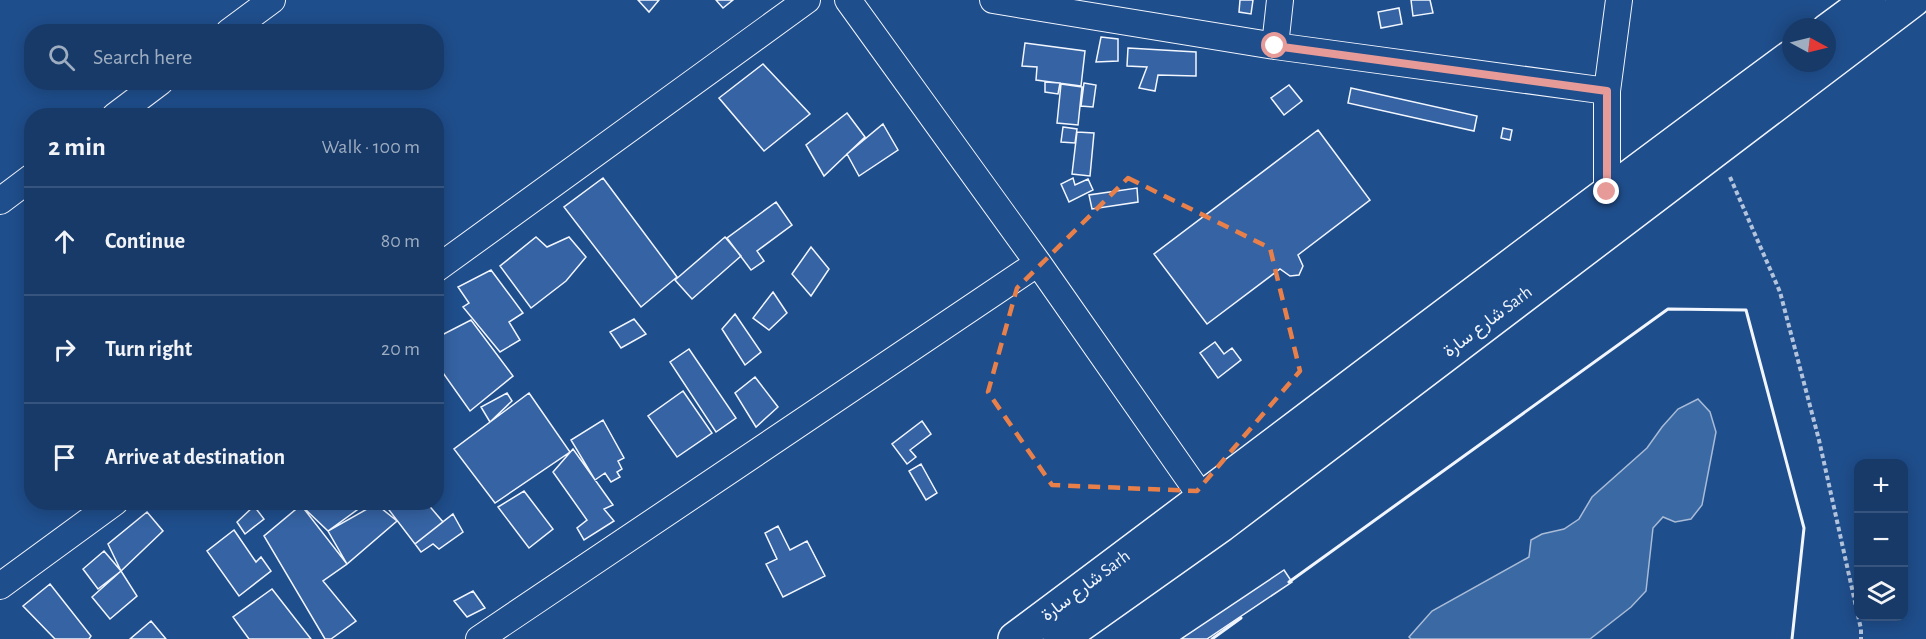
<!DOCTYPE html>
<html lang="en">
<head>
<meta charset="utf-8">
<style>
  :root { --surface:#173a69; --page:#20416f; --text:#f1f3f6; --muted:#9eadc0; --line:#36547d }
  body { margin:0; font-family:"Alegreya Sans",Vazirmatn,sans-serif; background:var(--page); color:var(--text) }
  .controls { position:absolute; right:18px; bottom:18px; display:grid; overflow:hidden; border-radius:12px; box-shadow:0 3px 15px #0003 }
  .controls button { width:54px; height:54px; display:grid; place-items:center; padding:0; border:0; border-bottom:2px solid var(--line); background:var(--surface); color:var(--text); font:30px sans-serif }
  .compass { position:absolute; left:1782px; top:18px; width:54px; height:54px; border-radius:50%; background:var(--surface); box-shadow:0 3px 15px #0003; rotate:97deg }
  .stop { position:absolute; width:18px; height:18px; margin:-14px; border:4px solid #e69b98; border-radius:50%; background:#fff }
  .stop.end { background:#e69b98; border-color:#fff; box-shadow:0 2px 6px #0008 }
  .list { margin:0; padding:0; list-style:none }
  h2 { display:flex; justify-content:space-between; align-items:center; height:78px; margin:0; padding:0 24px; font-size:26px }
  h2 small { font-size:20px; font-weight:400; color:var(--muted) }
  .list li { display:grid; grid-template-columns:39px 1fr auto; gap:18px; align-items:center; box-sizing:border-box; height:108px; padding:0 24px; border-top:2px solid var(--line) }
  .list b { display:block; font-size:22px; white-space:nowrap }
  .list em { font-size:20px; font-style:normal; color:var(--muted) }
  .icon { flex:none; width:33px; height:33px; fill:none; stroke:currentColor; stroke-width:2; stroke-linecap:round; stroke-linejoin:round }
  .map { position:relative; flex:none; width:1926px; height:639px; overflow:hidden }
  .search { position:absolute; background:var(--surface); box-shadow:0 3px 15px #0003; left:24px; top:24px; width:420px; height:66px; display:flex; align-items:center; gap:15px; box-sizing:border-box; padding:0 21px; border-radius:24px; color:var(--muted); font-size:22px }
  .panel { position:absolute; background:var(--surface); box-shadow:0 3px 15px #0003; left:24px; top:108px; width:420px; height:402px; border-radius:24px }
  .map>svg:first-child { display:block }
  .water { fill:#3b69a3; stroke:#a8bbd7; stroke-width:1.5 }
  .building { fill:#3563a3; stroke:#f2f6ff; stroke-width:1.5 }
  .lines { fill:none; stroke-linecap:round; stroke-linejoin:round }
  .minor-casing { stroke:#f2f6ff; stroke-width:28 }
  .trunk-casing { stroke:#f2f6ff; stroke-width:36 }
  .path { stroke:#b3c4dc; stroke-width:4; stroke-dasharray:4.5 3; stroke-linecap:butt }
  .minor { stroke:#1f4e8c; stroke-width:26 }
  .trunk { stroke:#1f4e8c; stroke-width:33 }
  .wall { stroke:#f2f6ff; stroke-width:3 }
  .route { stroke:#e69b98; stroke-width:8 }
  .marked { fill:none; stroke:#ea8049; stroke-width:4.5; stroke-dasharray:12 8; stroke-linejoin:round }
  .labels { text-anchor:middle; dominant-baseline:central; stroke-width:4.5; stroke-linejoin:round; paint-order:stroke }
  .street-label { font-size:18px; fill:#f2f6ff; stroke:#1f4e8c }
</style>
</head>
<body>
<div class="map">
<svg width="1926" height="639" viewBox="0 0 1926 639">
  <rect width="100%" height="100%" fill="#1f4e8c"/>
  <path class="water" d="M1698 399 1710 412 1716 432 1702 505 1691 519 1675 522 1663 517 1653 528 1646 591 1631 607 1590 639H1411L1409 637 1432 611 1529 557 1531 540 1542 534 1564 529 1579 519 1592 497 1647 448 1662 427 1678 409Z"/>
  <path class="building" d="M638 0H659L649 12Z
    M716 0H733L723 8Z
    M1240 0H1253L1251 14 1239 12Z
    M1411 0H1430L1433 13 1413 16Z
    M1399 8 1402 24 1381 28 1378 12Z
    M1101 37 1118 39V61L1096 62Z
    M1025 43 1085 51 1081 86 1036 80 1037 67 1022 66Z
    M1128 48 1196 52V76L1158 75 1155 91 1139 88 1147 67 1127 66Z
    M763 64 810 114 764 151 719 98Z
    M1045 82 1060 83 1058 94 1045 92Z
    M1084 83 1096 85 1093 107 1081 106Z
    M1061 84 1082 87 1078 125 1057 123Z
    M1289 85 1302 101 1284 115 1271 98Z
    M1351 88 1477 116 1474 131 1348 103Z
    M847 113 865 137 824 176 806 145Z
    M883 124 898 150 859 176 847 154Z
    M1063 127 1077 129 1075 143 1061 142Z
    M1503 128 1512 130 1510 140 1501 138Z
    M1318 130 1370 200 1298 255 1303 266 1299 275 1290 276 1280 269 1207 324 1154 254Z
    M1077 132 1094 133 1090 176 1072 174Z
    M603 178 677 277 641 307 564 207Z
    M1073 178 1075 185 1088 179 1093 190 1069 202 1061 184Z
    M1137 188 1138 202 1092 209 1089 195Z
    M776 202 792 225 757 251 764 261 751 270 727 238Z
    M536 237 547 247 569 237 586 257 566 281 531 308 500 266Z
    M725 237 741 256 692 299 675 280Z
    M811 247 829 269 811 296 792 274Z
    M491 270 523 313 509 322 520 340 500 352 463 307 469 303 458 287Z
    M773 292 787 313 769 330 753 318Z
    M735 314 761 352 745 365 722 329Z
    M634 319 646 334 621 348 610 332Z
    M471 320 513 376 470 411 436 363V338Z
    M1215 342 1224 354 1232 348 1241 360 1218 378 1200 353Z
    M689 349 736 418 716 432 670 362Z
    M755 377 778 407 756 427 735 393Z
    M683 391 712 433 677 457 648 416Z
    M507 393 512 401 490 422 481 407Z
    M529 393 570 452 495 503 454 449Z
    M603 420 624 458 618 461 622 469 617 472 620 477 611 482 605 473 595 480 571 440Z
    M922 421 931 434 910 450 916 457 907 464 892 444Z
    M573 449 613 505 604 509 614 521 584 540 577 528 587 520 553 472Z
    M921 464 937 493 926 500 909 471Z
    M524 491 553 529 529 548 498 507Z
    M314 502H368L328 531 305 509Z
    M383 502H426L443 522 415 544Z
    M376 504 397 521 347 564 328 531Z
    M301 505 347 564 323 581 356 621 331 639H325L264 536Z
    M254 506 264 519 245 534 237 522Z
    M147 512 163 531 121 571 108 544Z
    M453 514 463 532 439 549 433 544 421 552 415 544Z
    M778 526 790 550 807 541 825 576 783 597 766 564 777 559 765 533Z
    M234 530 256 562 261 557 271 571 239 596 207 551Z
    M104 551 121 571 98 589 83 569Z
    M1284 570 1292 582 1207 639H1181Z
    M121 571 137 596 110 619 92 597Z
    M50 584 91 636 89 639H55L23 606Z
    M272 589 311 639H249L233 617Z
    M473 591 485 608 467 617 454 601Z
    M151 621 166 639H130Z"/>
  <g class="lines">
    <defs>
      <path id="minor" d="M848 0 1038 263 1203 499
        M993 0 1275 46 1607 91
        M229 32 272 0
        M1275 46 1280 0
        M115 116 160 82
        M1607 192V91L1619 0
        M0 201 32 177
        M436 269 807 0
        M0 586 115 502
        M479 639 1038 263"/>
      <path id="trunk" d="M1827 31 1869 0
        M1015 639C1274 446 1530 249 1791 57
        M1060 639 1221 525 1913 0"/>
    </defs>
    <use href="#minor" class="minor-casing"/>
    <use href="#trunk" class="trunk-casing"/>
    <path class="path" d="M1730 177 1780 292 1819 440 1861 629V639"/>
    <use href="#minor" class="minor"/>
    <use href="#trunk" class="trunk"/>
    <path class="wall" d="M1289 582 1668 309 1746 310 1804 528 1792 639
      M1212 639 1241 618"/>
  </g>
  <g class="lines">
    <path class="route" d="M1275 46 1607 91V192"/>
  </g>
  <path class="marked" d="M1128 178 1270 248 1300 371 1197 491 1052 485 988 392 1017 288Z"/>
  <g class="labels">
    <g class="street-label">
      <text transform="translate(1488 322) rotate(-37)">شارع سارة Sarh</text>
      <text transform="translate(1086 586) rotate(-37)">شارع سارة Sarh</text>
    </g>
  </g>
</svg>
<div class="controls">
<button>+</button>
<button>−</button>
<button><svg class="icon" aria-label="layers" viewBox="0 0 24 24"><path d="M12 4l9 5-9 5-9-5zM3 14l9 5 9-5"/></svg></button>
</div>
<svg class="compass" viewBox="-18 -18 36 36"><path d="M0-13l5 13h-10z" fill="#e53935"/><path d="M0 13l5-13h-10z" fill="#9eadc0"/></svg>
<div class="stop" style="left:1275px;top:46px"></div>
<div class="stop end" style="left:1607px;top:192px"></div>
<div class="search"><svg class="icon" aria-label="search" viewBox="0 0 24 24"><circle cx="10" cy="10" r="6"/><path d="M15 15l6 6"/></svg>Search here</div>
<section class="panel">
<h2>2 min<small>Walk · 100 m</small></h2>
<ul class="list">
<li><svg class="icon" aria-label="ahead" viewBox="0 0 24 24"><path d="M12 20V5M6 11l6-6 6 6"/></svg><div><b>Continue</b></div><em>80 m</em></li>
<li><svg class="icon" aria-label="right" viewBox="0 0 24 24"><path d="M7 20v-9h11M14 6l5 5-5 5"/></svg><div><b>Turn right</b></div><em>20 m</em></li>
<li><svg class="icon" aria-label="arrive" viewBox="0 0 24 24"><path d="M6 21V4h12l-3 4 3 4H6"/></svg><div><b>Arrive at destination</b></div></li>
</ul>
</section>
</div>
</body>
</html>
